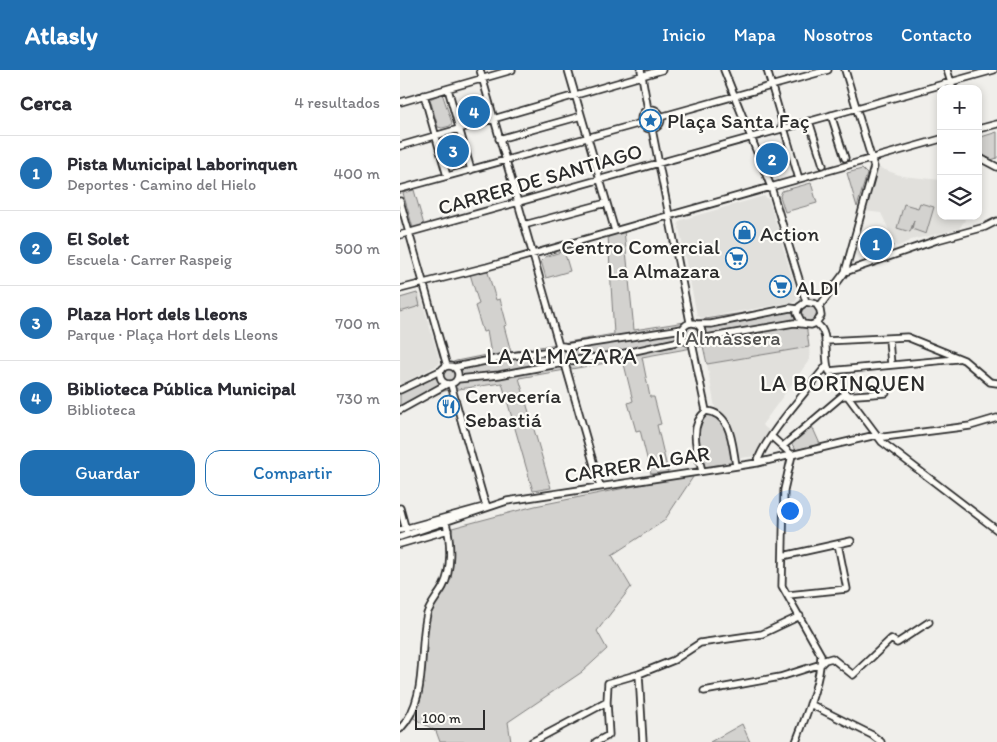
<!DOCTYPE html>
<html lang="es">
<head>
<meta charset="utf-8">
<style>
  :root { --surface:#fff; --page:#f7f7f7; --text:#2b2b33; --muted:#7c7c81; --line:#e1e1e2; --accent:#1f6fb2 }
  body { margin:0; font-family:Itim,sans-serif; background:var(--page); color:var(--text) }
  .controls { position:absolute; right:15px; top:15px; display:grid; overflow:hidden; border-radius:10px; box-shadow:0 2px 8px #0003 }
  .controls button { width:45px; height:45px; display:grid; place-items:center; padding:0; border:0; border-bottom:1px solid var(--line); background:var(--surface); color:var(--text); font:25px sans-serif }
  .scale { position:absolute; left:15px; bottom:12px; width:70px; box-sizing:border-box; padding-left:5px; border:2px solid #2b2b2b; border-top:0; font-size:14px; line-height:18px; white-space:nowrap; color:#2b2b2b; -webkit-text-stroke:4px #fdfcf7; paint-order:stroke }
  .you { position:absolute; left:389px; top:440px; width:18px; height:18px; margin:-12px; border:4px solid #fff; border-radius:50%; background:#1a73e8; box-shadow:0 0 0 8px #1a73e833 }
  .badge { display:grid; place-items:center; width:32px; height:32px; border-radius:50%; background:var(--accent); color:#fff; font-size:16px; font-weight:700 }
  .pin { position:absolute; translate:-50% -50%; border:2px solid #fff; box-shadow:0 1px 5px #0006 }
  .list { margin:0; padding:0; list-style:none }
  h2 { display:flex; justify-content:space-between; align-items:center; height:65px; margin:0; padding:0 20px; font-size:21px }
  h2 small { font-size:16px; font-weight:400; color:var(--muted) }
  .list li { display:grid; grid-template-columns:32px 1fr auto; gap:15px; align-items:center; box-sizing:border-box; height:75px; padding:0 20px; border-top:1px solid var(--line) }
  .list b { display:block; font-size:19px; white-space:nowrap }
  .list p { margin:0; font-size:16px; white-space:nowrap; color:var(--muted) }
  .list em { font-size:16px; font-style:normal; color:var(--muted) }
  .actions { display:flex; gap:10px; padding:15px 20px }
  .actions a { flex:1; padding:11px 0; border:1px solid var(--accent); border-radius:15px; text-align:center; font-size:18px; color:var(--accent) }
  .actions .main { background:var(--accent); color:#fff }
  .icon { flex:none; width:28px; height:28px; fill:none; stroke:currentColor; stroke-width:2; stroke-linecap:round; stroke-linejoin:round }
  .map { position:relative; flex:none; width:597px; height:672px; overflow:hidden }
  header { display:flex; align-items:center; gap:30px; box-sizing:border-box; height:70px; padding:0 25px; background:var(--accent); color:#fff }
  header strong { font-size:24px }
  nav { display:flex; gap:28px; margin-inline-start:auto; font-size:18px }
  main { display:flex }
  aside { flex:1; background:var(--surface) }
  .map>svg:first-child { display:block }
  .built { fill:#e1e0dc }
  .green { fill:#d3d2cf; stroke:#7f7e7d }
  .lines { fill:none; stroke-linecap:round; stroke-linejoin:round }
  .minor-casing { stroke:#2b2b2b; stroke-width:9 }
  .minor { stroke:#fdfcf7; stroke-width:5.5 }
  .labels { text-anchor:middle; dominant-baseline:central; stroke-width:4.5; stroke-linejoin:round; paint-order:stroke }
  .poi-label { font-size:21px; fill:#2b2b2b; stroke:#fdfcf7; text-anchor:start }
  .street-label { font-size:21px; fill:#2b2b2b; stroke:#fdfcf7 }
  .park-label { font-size:21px; fill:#555554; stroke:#fdfcf7 }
  .neighbourhood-label { font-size:22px; letter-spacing:1px; fill:#2b2b2b; stroke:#fdfcf7 }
</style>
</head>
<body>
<header>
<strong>Atlasly</strong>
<nav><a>Inicio</a><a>Mapa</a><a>Nosotros</a><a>Contacto</a></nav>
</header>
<main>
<aside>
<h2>Cerca<small>4 resultados</small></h2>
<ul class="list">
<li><span class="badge">1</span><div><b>Pista Municipal Laborinquen</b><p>Deportes · Camino del Hielo</p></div><em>400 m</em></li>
<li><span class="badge">2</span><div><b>El Solet</b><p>Escuela · Carrer Raspeig</p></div><em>500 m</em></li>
<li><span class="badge">3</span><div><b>Plaza Hort dels Lleons</b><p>Parque · Plaça Hort dels Lleons</p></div><em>700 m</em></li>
<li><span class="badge">4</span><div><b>Biblioteca Pública Municipal</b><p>Biblioteca</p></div><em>730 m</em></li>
</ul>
<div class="actions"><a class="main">Guardar</a><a>Compartir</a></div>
</aside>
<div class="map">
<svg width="597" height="672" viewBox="0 0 597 672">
  <rect width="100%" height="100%" fill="#f0efeb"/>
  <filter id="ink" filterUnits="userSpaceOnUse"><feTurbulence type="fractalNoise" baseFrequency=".02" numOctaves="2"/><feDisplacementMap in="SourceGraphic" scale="10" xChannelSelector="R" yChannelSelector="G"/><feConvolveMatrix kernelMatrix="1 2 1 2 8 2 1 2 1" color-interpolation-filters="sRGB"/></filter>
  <g filter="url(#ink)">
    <path class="built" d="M477 97 502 106 541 110V146H562L565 150 559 159 511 170 497 177 481 143 464 141Z
      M364 126 369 130 398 227 395 232 301 248 297 245 278 153 281 150Z
      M17 223 20 224 40 292 38 295 0 315V227Z
      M409 277 410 289 362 355 371 362 356 386 340 388 336 386 328 348 315 338 307 294Z"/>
    <path class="green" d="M41 24 43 26 52 53 50 56 42 58 38 57 30 29Z
      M597 62V88L591 90 582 84 578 68Z
      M53 64 55 66 64 93 62 96 54 98 50 96 42 69Z
      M462 99 467 104 457 137 447 103Z
      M411 113 417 133 385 142 380 126 382 121Z
      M14 120 24 155 13 158 3 123Z
      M520 133 534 137 526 164 512 159 514 150 510 162 497 158 504 134 518 138Z
      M224 160 234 260 407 233 413 235 417 241 415 249 406 253 409 277 307 294 303 276 242 287 250 327H254L261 354 257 355 268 402 251 404 240 360 236 361 228 333 233 331 223 290 119 308 151 418 133 421 102 313 44 321 0 340V321L39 298 56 291 91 284 87 261 83 262 75 236 79 234 70 204 87 199 96 230 100 229 107 255 104 256 111 282 214 264 208 165Z
      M488 162 493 176 465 186 460 173Z
      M164 181 170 201 146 208 141 191 145 187Z
      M17 223 20 236 0 242V228Z
      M306 341 327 352 336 395 302 401 296 370 298 347Z
      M411 354 420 374 396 380 391 373Z
      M295 404 264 451 212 485 231 517 197 561 207 579 182 602 108 652 111 672H40L36 661 10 646 24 586 28 543 51 509 52 458 135 436Z
      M342 654 350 672H310Z"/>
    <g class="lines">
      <defs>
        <path id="minor" d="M80 0 159 276
          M168 0 215 161
          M241 0 248 40
          M324 0 371 117 406 232
          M367 0 399 109
          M547 0 553 19
          M48 19 71 100
          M24 25 47 106
          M1 32 112 0
          M241 49a10 10 0 1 1 20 0a10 10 0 1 1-20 0Z
          M431 45 445 88
          M260 47 428 0
          M409 51 423 95
          M252 59 290 252
          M578 59 597 54
          M99 69 181 46
          M0 76 262 0
          M578 87 597 97
          M0 119 241 53
          M0 131 47 296
          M124 155 206 133
          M0 165 594 0
          M445 202 537 170 585 157 597 151
          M0 219 87 197 541 69
          M419 237 445 202 474 97 445 0
          M282 263a10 10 0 1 1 20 0a10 10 0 1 1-20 0Z
          M416 253C431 263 423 287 429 301L482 372 597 460
          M298 254H311L390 238 398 239
          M300 269 394 253 411 255 416 253 421 246 420 240 416 234 406 232 399 237 397 243 402 253
          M489 269 491 295
          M425 271 507 267 564 290 590 312 597 313
          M292 273 306 341
          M153 285a9 9 0 1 1 18 0a9 9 0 1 1-18 0Z
          M166 277 282 259
          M169 291 221 284 285 270
          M165 294 200 416
          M40 305a9 9 0 1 1 18 0a9 9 0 1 1-18 0Z
          M55 297 111 286 153 281
          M429 301 557 289
          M58 309 99 305 158 294
          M0 320 42 300
          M0 340 47 314
          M372 367 392 385
          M383 376 442 326 486 323
          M392 385 384 420 382 516 421 585C420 614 406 645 396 672
          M357 393C363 369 410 317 427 295
          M302 401C297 380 288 356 306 341 332 343 332 375 336 395
          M0 438 6 460
          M0 460 87 436 84 430 51 315
          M0 467 107 431 357 393 476 365 484 367 570 356 597 348
          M0 474 48 460
          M383 486 451 471
          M388 525 447 519 438 474
          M239 604 243 672
          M304 621 380 607 421 594 425 590 432 588 453 605 491 569 497 573 529 552
          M410 634 472 665 481 672
          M0 659C29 629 18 581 27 544 30 535 38 526 43 517 52 500 51 471 46 453
          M132 672 207 632
          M196 672 209 665 207 632 208 613 239 604 274 590 300 573 362 564 400 546"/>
      </defs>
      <use href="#minor" class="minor-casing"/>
      <use href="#minor" class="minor"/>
    </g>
  </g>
  <defs>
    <symbol id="sight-ring" viewBox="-11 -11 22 22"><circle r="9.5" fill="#fdfcf7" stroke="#1f6fb2" stroke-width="1.5"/><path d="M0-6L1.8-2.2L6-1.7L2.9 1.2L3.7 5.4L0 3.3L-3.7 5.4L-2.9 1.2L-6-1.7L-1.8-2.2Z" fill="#1f6fb2"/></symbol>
    <symbol id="shop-ring" viewBox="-11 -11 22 22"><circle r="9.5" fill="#fdfcf7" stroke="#1f6fb2" stroke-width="1.5"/><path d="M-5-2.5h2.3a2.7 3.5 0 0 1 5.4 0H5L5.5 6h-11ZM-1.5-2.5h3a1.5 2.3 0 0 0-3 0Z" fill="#1f6fb2"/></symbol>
    <symbol id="supermarket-ring" viewBox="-11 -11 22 22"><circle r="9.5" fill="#fdfcf7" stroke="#1f6fb2" stroke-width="1.5"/><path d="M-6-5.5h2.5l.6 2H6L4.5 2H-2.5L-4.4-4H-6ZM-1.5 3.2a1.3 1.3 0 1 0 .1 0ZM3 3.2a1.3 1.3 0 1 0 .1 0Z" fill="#1f6fb2"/></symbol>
    <symbol id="restaurant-ring" viewBox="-11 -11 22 22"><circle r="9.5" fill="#fdfcf7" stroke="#1f6fb2" stroke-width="1.5"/><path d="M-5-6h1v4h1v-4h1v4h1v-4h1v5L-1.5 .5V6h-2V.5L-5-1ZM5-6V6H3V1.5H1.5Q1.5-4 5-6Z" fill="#1f6fb2"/></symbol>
  </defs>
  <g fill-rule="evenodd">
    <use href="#sight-ring" x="238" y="38" width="25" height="25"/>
    <use href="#shop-ring" x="332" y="150" width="25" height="25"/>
    <use href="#supermarket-ring" x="324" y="176" width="25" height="25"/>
    <use href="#supermarket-ring" x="368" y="204" width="25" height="25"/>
    <use href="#restaurant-ring" x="36" y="324" width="25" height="25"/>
  </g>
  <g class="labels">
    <g class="poi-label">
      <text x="267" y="50">Plaça Santa Faç</text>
      <text x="360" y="163">Action</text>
      <text x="320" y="176" text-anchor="end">Centro Comercial<tspan x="320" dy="24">La Almazara</tspan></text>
      <text x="396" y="217">ALDI</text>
      <text x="65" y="325">Cervecería<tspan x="65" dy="24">Sebastiá</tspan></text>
    </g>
    <g class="street-label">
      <text transform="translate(140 109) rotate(-16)">CARRER DE SANTIAGO</text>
      <text transform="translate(237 394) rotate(-9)">CARRER ALGAR</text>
    </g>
    <g class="park-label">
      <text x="328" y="267">l'Almàssera</text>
    </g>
    <g class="neighbourhood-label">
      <text x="162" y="286">LA ALMAZARA</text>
      <text x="443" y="313">LA BORINQUEN</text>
    </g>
  </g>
</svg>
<div class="controls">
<button>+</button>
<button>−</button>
<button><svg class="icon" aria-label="layers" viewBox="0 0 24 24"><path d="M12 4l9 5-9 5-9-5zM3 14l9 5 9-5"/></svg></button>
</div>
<div class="scale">100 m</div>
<div class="you"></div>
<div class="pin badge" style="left:476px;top:174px">1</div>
<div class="pin badge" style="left:372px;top:89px">2</div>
<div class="pin badge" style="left:53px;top:81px">3</div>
<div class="pin badge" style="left:74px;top:42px">4</div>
</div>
</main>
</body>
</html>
